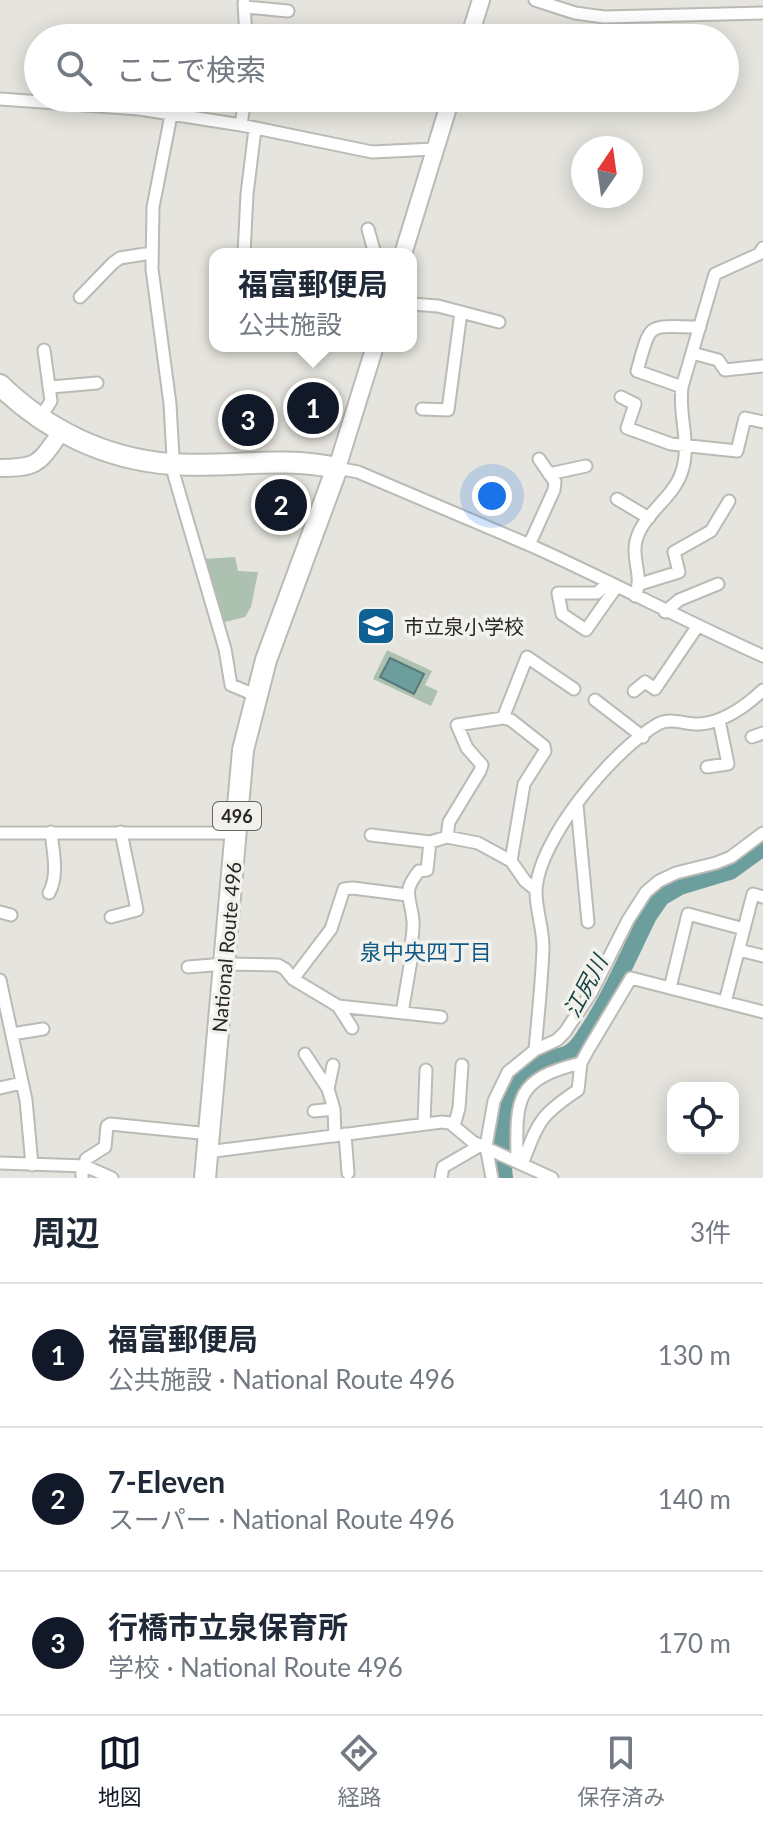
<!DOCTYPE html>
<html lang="ja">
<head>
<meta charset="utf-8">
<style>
  :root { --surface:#fff; --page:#f6f6f7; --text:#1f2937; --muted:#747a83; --line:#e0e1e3; --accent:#111827 }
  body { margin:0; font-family:Lato,"Noto Sans JP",sans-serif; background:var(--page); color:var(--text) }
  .controls { position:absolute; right:24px; bottom:24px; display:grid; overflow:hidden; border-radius:16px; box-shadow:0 4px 20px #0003 }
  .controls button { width:72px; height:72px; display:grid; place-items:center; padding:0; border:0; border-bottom:2px solid var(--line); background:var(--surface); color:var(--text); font:40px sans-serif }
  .compass { position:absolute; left:571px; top:136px; width:72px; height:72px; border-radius:50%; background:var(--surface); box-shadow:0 4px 20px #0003; rotate:13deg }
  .you { position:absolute; left:492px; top:496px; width:28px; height:28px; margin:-20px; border:6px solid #fff; border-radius:50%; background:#1a73e8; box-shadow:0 0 0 12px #1a73e833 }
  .badge { display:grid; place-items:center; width:52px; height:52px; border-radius:50%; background:var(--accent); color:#fff; font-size:26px; font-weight:700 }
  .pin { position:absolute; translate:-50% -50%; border:4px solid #fff; box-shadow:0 2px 8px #0006 }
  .popup { position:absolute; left:209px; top:248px; width:208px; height:104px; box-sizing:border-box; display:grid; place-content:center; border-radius:16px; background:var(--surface); filter:drop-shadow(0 2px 6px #0005); font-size:26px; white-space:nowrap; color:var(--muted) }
  .popup b { font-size:30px; color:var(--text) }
  .popup::after { content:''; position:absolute; left:50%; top:100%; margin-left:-16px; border:16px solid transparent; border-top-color:var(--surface) }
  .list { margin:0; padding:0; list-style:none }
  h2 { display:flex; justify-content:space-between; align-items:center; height:104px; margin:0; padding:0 32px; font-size:34px }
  h2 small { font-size:26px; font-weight:400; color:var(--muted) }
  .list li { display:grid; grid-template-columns:52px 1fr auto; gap:24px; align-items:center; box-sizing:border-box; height:144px; padding:0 32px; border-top:2px solid var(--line) }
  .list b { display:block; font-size:30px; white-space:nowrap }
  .list p { margin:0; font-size:26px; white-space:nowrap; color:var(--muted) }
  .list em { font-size:26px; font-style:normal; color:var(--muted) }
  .icon { flex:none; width:44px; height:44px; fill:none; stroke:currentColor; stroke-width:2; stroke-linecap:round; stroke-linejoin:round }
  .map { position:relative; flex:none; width:763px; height:1178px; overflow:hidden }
  .search { position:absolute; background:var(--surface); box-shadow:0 4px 20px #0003; left:24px; right:24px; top:24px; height:88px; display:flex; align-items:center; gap:20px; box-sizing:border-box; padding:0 28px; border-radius:44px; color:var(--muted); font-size:30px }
  .sheet { height:536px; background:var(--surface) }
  nav { display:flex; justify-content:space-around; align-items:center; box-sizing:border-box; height:112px; border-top:2px solid var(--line); background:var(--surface); font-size:22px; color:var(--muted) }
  nav a { display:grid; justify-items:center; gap:4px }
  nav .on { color:var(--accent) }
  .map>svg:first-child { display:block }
  .green { fill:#acc1af }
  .water { fill:#6d9e9e; stroke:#587a7a; stroke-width:2 }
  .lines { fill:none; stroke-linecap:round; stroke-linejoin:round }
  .river { stroke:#6d9e9e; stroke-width:18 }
  .street-casing { stroke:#bbbab5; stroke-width:15 }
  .secondary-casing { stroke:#bbbab5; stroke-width:20 }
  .highway-casing { stroke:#bbbab5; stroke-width:24 }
  .street { stroke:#fff; stroke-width:11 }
  .secondary { stroke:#fff; stroke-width:16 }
  .highway { stroke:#fff; stroke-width:20 }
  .labels { text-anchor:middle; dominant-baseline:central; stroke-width:7; stroke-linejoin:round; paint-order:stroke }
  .shield { fill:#f2f1ec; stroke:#656461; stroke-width:2 }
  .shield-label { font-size:18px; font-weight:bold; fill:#282725 }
  .poi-label { font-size:20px; fill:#282725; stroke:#f2f1ec; text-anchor:start }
  .street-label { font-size:20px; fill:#282725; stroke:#f2f1ec }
  .neighbourhood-label { font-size:22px; fill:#105986; stroke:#f2f1ec }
  .water-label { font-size:22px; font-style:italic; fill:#154444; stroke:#f2f1ec }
</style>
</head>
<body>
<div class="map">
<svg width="763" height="1178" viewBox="0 0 763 1178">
  <rect width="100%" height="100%" fill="#e5e4de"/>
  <path class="green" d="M235 557 238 571 258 572 251 607 245 617 221 623 203 559Z
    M387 650 432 671 425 685 438 691 431 706 373 679Z"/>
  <path class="water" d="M390 658 424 674 414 694 380 677Z"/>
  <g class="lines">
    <path class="river" d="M504 1178C500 1143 496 1078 539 1062 563 1054 569 1061 585 1036 610 1000 628 956 648 916L661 897 680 886 730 871 763 847"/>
    <defs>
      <path id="street" d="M535 0 575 13 604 17 763 13
        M244 3 246 38
        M245 7 288 11
        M0 99 139 109 241 125 372 152 435 149
        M171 115 153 207 152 269 170 404 174 475 225 649 231 685 255 695
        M241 125 245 98
        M368 229 375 254
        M244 254 247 194 255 129
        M80 297 113 263 120 258 151 253
        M411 304 438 306 499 322
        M692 353 718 360 725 370 763 366
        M51 387 97 383
        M682 387 637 371C652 319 646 327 700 327
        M621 397 635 404 627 428 671 444 737 451 745 418 763 422
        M422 409 448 410 461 312
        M40 418 51 401 44 350
        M337 468 358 472C416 497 474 521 532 546 610 581 685 621 763 656
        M549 474 586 466
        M617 499 649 518
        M529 545 554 490 555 482 539 459
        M609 582 597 593H558L562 614 586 630 617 586
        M640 584 679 572 674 552 711 531 729 501
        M635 596C644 575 631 561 636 541 642 515 672 499 681 474 692 445 678 416 682 387L715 274 759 254 763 248
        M665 612 679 600 718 584
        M634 691 645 682 655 689 697 627
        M595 700 643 737
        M503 718 527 657 574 689
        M752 737 763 733
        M707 767 728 764 719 720
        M577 805 588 922
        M0 833H235
        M371 835 430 842 447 837 478 843 511 861 525 881 536 890
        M447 837 449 822 480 771 482 765 467 748 457 725 503 718 511 720 544 746 545 751 524 784 511 861
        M49 893C59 875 53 852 51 832
        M0 912 11 915
        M111 917 137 910 121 832
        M739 950 763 956
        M188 967 225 964 278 965 285 969 293 979 338 1006 441 1017
        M293 979 331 929 344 889 353 888 407 895
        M0 980 26 1100 32 1165
        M670 988 688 914 744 929
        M725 1002 753 894 763 897
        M338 1006 352 1028
        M402 1013 411 960 409 955C411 944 414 932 413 921 411 897 401 893 419 871L427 870 430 842
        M12 1034 43 1029
        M535 1050C538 1016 542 981 543 947 543 928 536 910 536 892 537 840 614 749 658 724 671 717 686 725 700 724 724 722 746 706 763 690
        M305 1054 328 1089
        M333 1065 328 1089 334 1109
        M0 1088 22 1083
        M314 1111 334 1109 335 1136
        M424 1123 426 1070
        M454 1126 459 1108 462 1065
        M345 1134 348 1173
        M207 1152 442 1122 450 1123 473 1142 552 1178
        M517 1161C516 1098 515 1079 581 1063
        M0 1163 85 1166 86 1159 105 1147 107 1126 110 1124 210 1134
        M522 1164C539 1121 539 1116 578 1090L581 1063 588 1050 631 978 763 1012
        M85 1166 112 1178
        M82 1178V1166
        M441 1178 443 1167 481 1145
        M492 1178 486 1146 494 1101 508 1072 535 1050 557 1040 565 1032 591 993 628 920 646 892 659 881 676 873 716 863 731 857 763 833"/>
      <path id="secondary" d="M469 38 481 0
        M403 254 451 98
        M0 468C39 468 39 463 61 432
        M337 468 375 346"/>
      <path id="highway" d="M0 385C46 430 105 459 171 464 228 468 278 456 337 468L266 660 243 750 205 1178"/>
    </defs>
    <use href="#street" class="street-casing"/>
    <use href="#secondary" class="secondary-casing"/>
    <use href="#highway" class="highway-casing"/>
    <use href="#street" class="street"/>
    <use href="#secondary" class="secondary"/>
    <use href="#highway" class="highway"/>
  </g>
  <defs>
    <symbol id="school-square" viewBox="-11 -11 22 22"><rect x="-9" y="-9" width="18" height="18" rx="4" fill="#106193" stroke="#f2f1ec"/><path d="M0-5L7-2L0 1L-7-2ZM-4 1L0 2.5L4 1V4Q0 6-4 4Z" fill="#fff"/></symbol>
  </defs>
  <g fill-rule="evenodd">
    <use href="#school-square" x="354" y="604" width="44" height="44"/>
  </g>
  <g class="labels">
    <rect class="shield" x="213" y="802" width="48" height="28" rx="6"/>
    <g class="shield-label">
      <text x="237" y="816">496</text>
    </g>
    <g class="poi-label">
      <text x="404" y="626">市立泉小学校</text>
    </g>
    <g class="street-label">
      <text transform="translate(226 947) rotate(-85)">National Route 496</text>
    </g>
    <g class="neighbourhood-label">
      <text x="426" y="951">泉中央四丁目</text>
    </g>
    <g class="water-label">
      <text transform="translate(585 986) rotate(-62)">江尻川</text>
    </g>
  </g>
</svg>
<div class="controls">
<button><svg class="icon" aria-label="locate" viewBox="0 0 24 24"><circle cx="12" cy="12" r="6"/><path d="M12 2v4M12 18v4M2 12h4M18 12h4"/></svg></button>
</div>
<svg class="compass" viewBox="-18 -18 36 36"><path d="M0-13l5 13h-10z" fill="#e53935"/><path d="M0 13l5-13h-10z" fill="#747a83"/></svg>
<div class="you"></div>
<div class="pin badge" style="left:313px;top:408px">1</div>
<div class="popup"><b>福富郵便局</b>公共施設</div>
<div class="pin badge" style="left:281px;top:505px">2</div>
<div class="pin badge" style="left:248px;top:420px">3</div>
<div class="search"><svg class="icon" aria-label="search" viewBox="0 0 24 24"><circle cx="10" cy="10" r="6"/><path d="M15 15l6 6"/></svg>ここで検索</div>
</div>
<section class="sheet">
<h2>周辺<small>3件</small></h2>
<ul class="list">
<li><span class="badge">1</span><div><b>福富郵便局</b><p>公共施設 · National Route 496</p></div><em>130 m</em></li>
<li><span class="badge">2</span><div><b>7-Eleven</b><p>スーパー · National Route 496</p></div><em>140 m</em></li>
<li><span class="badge">3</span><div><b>行橋市立泉保育所</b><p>学校 · National Route 496</p></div><em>170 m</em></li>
</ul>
</section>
<nav>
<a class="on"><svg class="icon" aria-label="map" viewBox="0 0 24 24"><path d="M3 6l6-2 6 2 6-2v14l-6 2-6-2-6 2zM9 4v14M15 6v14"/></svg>地図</a>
<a><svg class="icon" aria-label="directions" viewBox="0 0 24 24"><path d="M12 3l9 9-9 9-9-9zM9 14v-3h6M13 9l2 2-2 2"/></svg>経路</a>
<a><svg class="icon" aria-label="saved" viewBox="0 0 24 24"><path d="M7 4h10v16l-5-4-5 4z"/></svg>保存済み</a>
</nav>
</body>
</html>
